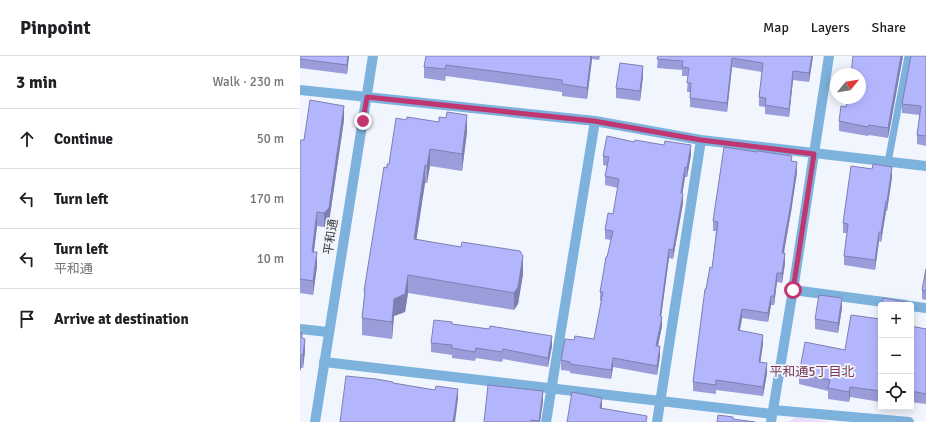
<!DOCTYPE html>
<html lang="en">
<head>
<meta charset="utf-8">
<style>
  :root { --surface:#fff; --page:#f6f6f6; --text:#202124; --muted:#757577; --line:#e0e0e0 }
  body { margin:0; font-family:Signika,"Noto Sans JP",sans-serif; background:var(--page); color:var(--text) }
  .controls { position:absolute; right:12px; bottom:12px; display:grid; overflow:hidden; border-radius:4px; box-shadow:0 2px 10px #0003 }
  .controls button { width:36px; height:36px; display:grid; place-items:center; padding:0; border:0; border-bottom:1px solid var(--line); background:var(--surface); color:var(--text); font:20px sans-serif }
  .compass { position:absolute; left:530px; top:12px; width:36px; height:36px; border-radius:50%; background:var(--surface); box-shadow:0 2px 10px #0003; rotate:60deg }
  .stop { position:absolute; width:12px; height:12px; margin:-9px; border:3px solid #c03670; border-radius:50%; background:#fff }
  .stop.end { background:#c03670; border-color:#fff; box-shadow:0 1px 4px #0008 }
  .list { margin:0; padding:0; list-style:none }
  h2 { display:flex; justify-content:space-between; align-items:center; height:52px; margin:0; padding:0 16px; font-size:17px }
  h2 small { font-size:13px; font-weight:400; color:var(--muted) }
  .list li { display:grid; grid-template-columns:26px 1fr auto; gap:12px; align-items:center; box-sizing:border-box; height:60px; padding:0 16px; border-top:1px solid var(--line) }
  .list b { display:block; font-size:15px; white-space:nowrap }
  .list p { margin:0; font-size:13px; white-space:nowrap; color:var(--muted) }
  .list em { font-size:13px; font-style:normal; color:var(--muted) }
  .icon { flex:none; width:22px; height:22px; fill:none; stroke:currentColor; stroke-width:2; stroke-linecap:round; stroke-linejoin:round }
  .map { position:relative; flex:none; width:626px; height:366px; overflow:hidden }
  header { display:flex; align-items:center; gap:24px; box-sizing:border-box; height:56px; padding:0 20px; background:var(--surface); border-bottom:1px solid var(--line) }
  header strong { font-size:19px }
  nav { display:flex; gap:22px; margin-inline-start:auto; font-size:14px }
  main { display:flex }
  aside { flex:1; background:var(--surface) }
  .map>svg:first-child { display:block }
  .green { fill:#e8defa }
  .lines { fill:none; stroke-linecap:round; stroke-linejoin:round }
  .service { stroke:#7db2dc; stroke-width:7 }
  .minor { stroke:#7db2dc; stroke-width:10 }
  .tertiary { stroke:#7db2dc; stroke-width:10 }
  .wall { fill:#9b9dda }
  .shaded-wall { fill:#7e7fb1 }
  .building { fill:#b4b6fd; stroke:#7e7fb1 }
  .route { stroke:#c03670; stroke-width:5 }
  .labels { text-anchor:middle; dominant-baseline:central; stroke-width:3.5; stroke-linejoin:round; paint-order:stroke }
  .street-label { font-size:12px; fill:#35373b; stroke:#f0f5fe }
  .neighbourhood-label { font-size:13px; fill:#813c54; stroke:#f0f5fe }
</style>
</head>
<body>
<header>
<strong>Pinpoint</strong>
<nav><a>Map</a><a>Layers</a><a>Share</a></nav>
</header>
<main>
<aside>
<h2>3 min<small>Walk · 230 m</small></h2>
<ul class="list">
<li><svg class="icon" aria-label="ahead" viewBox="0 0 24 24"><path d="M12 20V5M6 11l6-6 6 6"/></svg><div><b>Continue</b></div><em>50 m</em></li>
<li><svg class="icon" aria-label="left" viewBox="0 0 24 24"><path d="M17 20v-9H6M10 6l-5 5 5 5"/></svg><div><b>Turn left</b></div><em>170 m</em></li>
<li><svg class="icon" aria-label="left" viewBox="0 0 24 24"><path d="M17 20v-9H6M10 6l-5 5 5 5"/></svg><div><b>Turn left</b><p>平和通</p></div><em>10 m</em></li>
<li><svg class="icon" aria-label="arrive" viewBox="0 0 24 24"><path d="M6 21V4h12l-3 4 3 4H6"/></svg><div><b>Arrive at destination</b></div></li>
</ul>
</aside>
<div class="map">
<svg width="626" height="366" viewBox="0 0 626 366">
  <rect width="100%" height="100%" fill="#f0f5fe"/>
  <path class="green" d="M497 361 531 366H488Z"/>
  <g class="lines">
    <path class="service" d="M588 106 608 0"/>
    <path class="minor" d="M0 34 295 65 401 84 626 110
      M493 234 606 249
      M611 250 626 252
      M0 273 28 276
      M24 306 472 358
      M473 354 609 366
      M246 366 295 65
      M357 366 401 84
      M471 366 493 234 529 0"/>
    <path class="tertiary" d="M15 366 73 0"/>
  </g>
  <path class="wall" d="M0 0H49L47 18 0 12Z
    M126 0H300L299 4 292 3 287 43 262 40V36L146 20 145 25 124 22V11Z
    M358 0H513L509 26 493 24 489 61 465 58V51L459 50V41L462 16 432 11 427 56 390 51V36H387L388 20H382V14L357 12Z
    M603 0 588 82 569 79 568 80 539 75V65L546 51Z
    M626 0V90L617 88V79L620 59 602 57V48Z
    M343 20 340 45 316 42V32Z
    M44 64 29 166 24 171 17 170 14 196 17 210 13 239 0 237V84H4Z
    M167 76 162 115 130 110 127 127H125L116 183 223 218 218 248 214 254 108 237 105 256 94 260 92 283 62 279V262L64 244V235L87 112 89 108Z
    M391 99 387 121H385L382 138 383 147 373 203 369 202 361 260 362 270 358 290 360 300 357 319 313 311 311 323 270 317V315L261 314V304L274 284 294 283 302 245H300V236L311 184 305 183V174L313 158 318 132 305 129V120L307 110 303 109V100Z
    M492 106 497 116 491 156 484 197 485 207 482 227 477 226 474 249H471L468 266 442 262 440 274 463 288 460 306 467 317 463 340 416 334V338L393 335V326L406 233 412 212 416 175H413V165Z
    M592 121 587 155H586L581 186 579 185 575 214 544 209V200L547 177H543V167Z
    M626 213V244L622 243V234Z
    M542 252 538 277 515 273V263Z
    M581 255V346L550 341 549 346 528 343V335L499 328V318L545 294 580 263Z
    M152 268 252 290 248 311 203 303 202 306 176 302 175 305 152 302V299L131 296V287Z
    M611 270 626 273V348L611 346Z
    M0 277 2 282 5 295 3 312H1L0 315Z
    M243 345 240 366H184Z"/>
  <path class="shaded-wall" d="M48 0H49L47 18V9Z
    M291 0H292V3L287 43V32Z
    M512 0H513L509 26V17Z
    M601 0H603L588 82V72Z
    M432 2V11L427 56V47Z
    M343 10V20L340 45V35Z
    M493 15V24L489 61V53Z
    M44 50V64L29 166 24 171V157Z
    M167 59V76L162 115V98Z
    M391 89V99L387 121V112Z
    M130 93V110L127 127V110Z
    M497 106V116L491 156 482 206V197Z
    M125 109V127L114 200V183Z
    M385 111V121L381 147V137Z
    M592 111V121L587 155V146Z
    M383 138V147L373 203V194Z
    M586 145V155L581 186V176Z
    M17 156V170L12 210V196Z
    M579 176V185L575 214V204Z
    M369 193V202L360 269V260Z
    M17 196V210L13 239V225Z
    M485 197V207L482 227V217Z
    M223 200V218L218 248 214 254V237Z
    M477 217V226L474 249V240Z
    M108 219V237L105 256 94 260 92 283V266L94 243Z
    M471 240V249L468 266V257Z
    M542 242V252L538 277V267Z
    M442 253V262L438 283V274Z
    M362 261V270L356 299V290Z
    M463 279V288L459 316V306Z
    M252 280V290L248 311V302Z
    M5 283V295L3 312V299Z
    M360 290V300L357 319V310Z
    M1 299V312L0 315V302Z
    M313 302V311L311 323V314Z
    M467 307V317L463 340V331Z
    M550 331V341L549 346V336Z
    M158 333V343L155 366H153Z
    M243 335V345L240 366H239Z
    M302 342V351L300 361V352Z"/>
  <path class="building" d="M0 0H48L47 9 0 3Z
    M126 0H291L287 32 262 28V24L146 9 145 13 124 11Z
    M358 0H512L509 17 493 15 489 53 465 49 466 42 459 41 463 7 432 2 427 47 390 42 391 27H387L389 12 382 11 383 5 357 3Z
    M553 0H601L588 72 569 69 568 71 539 65 541 50 546 51 547 42H560V18H551Z
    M611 0H626V80L617 79 621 50 602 48Z
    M320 7 343 10 340 35 316 32Z
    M10 44 44 50 29 152 24 157 17 156 12 196H17L13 225 0 223V84H4Z
    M147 56 167 59 162 98 130 93 127 110 125 109 114 183 161 191 162 186 220 195 223 200 218 231 214 237 108 219 105 238 94 243 92 266 62 262 65 235H64L84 111 87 112V108H89L96 62 106 64 107 61 139 66V61L146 62Z
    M307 80 334 86 335 84 364 89 365 85 391 89 387 112 385 111 381 137 383 138 373 194 369 193 360 260 362 261 356 290H360L357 310 313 302 311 314 270 308V306L261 304 265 283 274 284 275 280 294 283 303 236H300L306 201H307L313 175 305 174 308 157 313 158 319 123 305 120 309 101 303 100Z
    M424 91 457 96 458 95 492 100 491 105 497 106 491 147 482 197H485L482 217H477L474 240H471L468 257 442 253 438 274 463 279 459 306 467 307 463 331 416 324V329L393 326 405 233H406L410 211 412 212 418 166 413 165Z
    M573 108 592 111 587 146 586 145 581 176H579L575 204 544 200 548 168 543 167 551 110 572 113Z
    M626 213V235L622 234Z
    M519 239 542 242 538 267 515 263Z
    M583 242 605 246 604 249H582Z
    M581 255V335L550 331 549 336 528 332 530 324 499 318 505 286 545 294 551 259 580 263Z
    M134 264 152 266V268L189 273 190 270 252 280 248 302 203 293 202 296 176 292 175 296 152 292V289L131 287Z
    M611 270 626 273V338L611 335Z
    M0 277H2V282L5 283 3 299H1L0 302Z
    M46 320 76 323 93 326V327L135 334 136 330 158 333 153 366H154H40Z
    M188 329 243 335 239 365 231 364V366H184Z
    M272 336 302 342 300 352 347 360 346 366H267Z
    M418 359 433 361V363L455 366H417Z"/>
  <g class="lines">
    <path class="route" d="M63 65 67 41 294 65 401 84 514 98 493 234"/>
  </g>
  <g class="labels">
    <g class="street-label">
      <text transform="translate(31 181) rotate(-81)">平和通</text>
    </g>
    <g class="neighbourhood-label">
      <text x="512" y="316">平和通5丁目北</text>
    </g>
  </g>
</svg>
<div class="controls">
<button>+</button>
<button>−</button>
<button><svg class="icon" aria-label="locate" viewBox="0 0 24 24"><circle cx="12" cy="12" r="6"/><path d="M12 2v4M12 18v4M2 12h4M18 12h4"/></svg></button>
</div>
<svg class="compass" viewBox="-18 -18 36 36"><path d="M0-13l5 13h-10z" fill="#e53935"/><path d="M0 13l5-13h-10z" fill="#757577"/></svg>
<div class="stop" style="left:493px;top:234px"></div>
<div class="stop end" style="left:63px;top:65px"></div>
</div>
</main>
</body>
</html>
